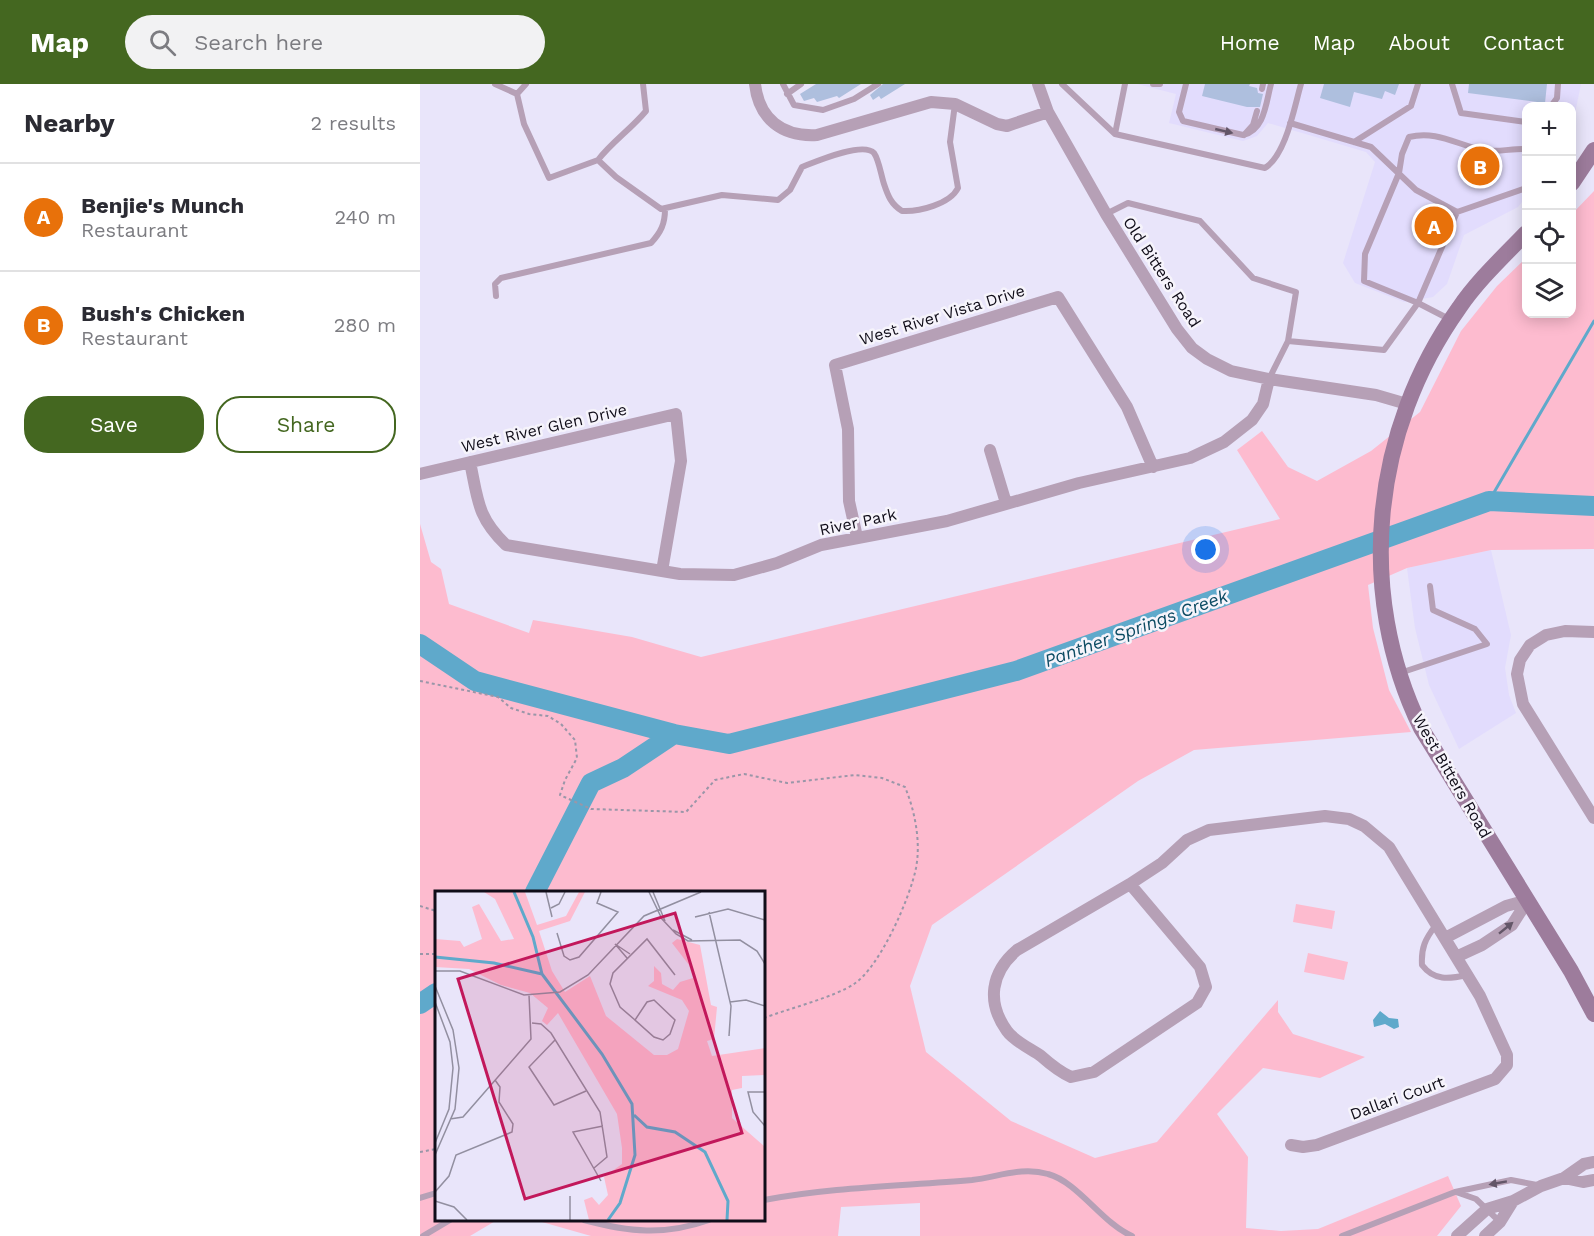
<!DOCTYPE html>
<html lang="en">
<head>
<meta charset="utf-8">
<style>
  :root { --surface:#fff; --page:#f2f2f3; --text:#2b2b33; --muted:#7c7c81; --line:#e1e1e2; --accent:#446720 }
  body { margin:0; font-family:"Work Sans",sans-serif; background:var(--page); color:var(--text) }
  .controls { position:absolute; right:18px; top:18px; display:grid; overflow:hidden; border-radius:12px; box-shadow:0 3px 15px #0003 }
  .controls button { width:54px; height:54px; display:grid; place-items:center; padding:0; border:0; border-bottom:2px solid var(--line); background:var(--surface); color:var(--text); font:30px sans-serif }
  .you { position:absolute; left:786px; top:466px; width:21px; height:21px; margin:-15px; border:4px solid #fff; border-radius:50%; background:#1a73e8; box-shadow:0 0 0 9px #1a73e833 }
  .badge { display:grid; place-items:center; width:39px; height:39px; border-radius:50%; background:var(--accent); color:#fff; font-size:20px; font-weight:700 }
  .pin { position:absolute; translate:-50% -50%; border:3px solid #fff; box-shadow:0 2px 6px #0006 }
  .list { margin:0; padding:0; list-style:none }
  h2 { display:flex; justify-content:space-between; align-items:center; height:78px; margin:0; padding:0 24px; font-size:26px }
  h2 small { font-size:20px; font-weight:400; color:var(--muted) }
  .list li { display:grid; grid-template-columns:39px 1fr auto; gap:18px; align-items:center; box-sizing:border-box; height:108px; padding:0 24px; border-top:2px solid var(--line) }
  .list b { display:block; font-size:22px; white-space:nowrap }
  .list p { margin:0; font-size:20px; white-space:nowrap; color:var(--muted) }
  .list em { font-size:20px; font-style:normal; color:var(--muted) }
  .actions { display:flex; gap:12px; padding:18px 24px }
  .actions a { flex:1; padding:14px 0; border:2px solid var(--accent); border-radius:24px; text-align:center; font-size:21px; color:var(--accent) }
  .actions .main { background:var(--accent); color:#fff }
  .icon { flex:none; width:33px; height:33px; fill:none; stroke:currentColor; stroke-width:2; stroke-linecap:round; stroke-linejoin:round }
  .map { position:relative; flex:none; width:1174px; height:1152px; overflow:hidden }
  header { display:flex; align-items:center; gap:36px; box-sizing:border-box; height:84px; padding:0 30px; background:var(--accent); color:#fff }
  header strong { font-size:28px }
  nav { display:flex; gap:33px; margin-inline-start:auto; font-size:21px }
  .search { width:420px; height:54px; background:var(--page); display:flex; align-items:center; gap:15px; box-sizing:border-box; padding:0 21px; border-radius:33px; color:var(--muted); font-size:22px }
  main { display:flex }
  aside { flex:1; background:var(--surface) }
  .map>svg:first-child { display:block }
  .built { fill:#e2dcfd }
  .green { fill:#fdbbcf }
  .water { fill:#5fa9cb }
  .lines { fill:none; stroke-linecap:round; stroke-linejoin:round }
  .stream { stroke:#5fa9cb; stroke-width:3 }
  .river { stroke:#5fa9cb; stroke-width:20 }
  .building { fill:#aebfde }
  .path { stroke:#9a96a8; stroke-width:2; stroke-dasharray:3 3; stroke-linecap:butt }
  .service { stroke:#b6a0b6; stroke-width:6 }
  .minor { stroke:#b6a0b6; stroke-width:12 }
  .secondary { stroke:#9d7c9c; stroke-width:16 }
  .oneway { fill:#635668 }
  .labels { text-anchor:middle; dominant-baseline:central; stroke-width:5; stroke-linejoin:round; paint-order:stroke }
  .street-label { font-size:16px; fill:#100d19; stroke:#f6f4fb }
  .water-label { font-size:18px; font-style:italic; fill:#0c4b63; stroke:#f6f4fb }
  .inset-river { fill:none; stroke:#5fa9cb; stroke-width:3 }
  .inset-road { fill:none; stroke:#928fa0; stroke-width:1.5 }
  .view { fill:#c2185b; fill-opacity:0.15; stroke:#c2185b; stroke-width:3 }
  .inset-edge { fill:none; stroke:#100d19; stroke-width:3 }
</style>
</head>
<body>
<header>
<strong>Map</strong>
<div class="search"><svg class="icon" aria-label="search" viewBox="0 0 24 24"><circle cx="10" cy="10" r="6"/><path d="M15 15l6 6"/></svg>Search here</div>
<nav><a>Home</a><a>Map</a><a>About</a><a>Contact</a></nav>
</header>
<main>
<aside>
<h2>Nearby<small>2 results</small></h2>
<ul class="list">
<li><span class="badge" style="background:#e8710a">A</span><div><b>Benjie's Munch</b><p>Restaurant</p></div><em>240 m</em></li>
<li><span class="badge" style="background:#e8710a">B</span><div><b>Bush's Chicken</b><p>Restaurant</p></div><em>280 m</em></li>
</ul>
<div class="actions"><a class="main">Save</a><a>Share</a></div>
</aside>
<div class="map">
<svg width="1174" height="1152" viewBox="0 0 1174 1152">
  <rect width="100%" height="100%" fill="#e9e5fa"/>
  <path class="built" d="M717 0H1161L1152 44V22H1106V113L1098 123 1044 151 1027 200 1013 213 984 218 935 199 923 179 955 78 946 68 848 39 837 52 823 57 749 39 756 10Z
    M1071 466 1091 551 1085 584 1089 611 1096 629 1039 665 1009 601 995 544 987 484Z"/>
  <path class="green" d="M1174 107V465L1071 466 987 484 948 501 953 544 969 606 991 648 774 666 718 697 512 841 490 902 506 968 591 1037 675 1074 737 1058 858 916V928L873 950 945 973 900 994 843 984 797 1030 828 1073 826 1144 861 1147 898 1145 1028 1092 1041 1122 1017 1152H500V1119L421 1123 418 1152H171L115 1136H344V808H16V1136H77L50 1152H0V440L11 478 21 485 29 520 109 549 113 536 212 553 281 573 860 435 817 366 842 347 868 383 897 397 951 367 1000 328 1041 247 1077 202 1106 174V230H1152V130Z
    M876 820 915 827 912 845 873 838Z
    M888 869 928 878 924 896 884 888Z"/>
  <path class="water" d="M960 927 969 934 978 935 979 943 974 945 965 940 954 943 953 936Z"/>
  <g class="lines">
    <path class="stream" d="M1069 417 1174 237"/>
    <path class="river" d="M0 560 55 597 254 650 309 660 596 587 1069 417 1174 422
      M115 808 171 699 203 684 254 650
      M0 920 16 909"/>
  </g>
  <path class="building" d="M396 0H441L419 14 417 12 397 18 394 14 384 17 380 10Z
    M463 0H485L461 15 459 12 453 16 450 11Z
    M785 0H830L829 2 837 4 838 9 843 10 840 23H827L782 12Z
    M904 0H979L975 11 965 7 962 15 934 8 930 23 900 14Z
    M1049 0H1127L1125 19 1048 9Z"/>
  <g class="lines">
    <path class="path" d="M0 597 78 613 91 624 109 630 128 632 141 640 155 656 157 674 145 696 140 711 171 725 266 728 295 696 324 690 367 699 435 691 462 694 485 703C495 727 501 758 496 784 490 814 460 883 434 900 415 913 367 925 344 934
      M0 822 16 827
      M0 870H16
      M0 1068 16 1065"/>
    <path class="service" d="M75 0 97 10 106 0
      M363 0 374 21 403 26 434 15 458 0
      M642 0 695 50 845 84C866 71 874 24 881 0
      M733 0H740
      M766 0 759 28 763 37 823 51C845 46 846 18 851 0
      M1032 0 1041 29 1106 38
      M842 5 843 0
      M97 10 104 40 129 94 178 76 196 93 241 125 302 111 358 116 370 106 382 83C395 78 443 57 454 69 459 76 461 91 464 100 468 112 471 120 482 127 499 128 530 120 538 104L530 58 535 20
      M367 10 381 0
      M1131 22 1137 14 1138 0
      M870 39 951 63 996 106 1037 128
      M695 50 705 0
      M824 51 833 41 837 27
      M934 58 991 22 998 0
      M178 76C192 58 211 45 226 27L223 0
      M686 130 708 119 780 137 833 194 876 208 868 257
      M76 212 75 200 81 194 231 159C241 148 245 140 245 125
      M1029 235 998 219 1037 128 1106 104
      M849 295 868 257 964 266 998 219 944 197 945 170 979 89 982 70 989 53C1017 46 1037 61 1063 66 1077 69 1093 64 1106 65
      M980 589 1067 560 1055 545 1013 526 1010 502
      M1016 841C1005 855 1001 864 1002 881 1014 897 1029 895 1047 891
      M1036 1108 1056 1115 1080 1138
      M0 1114 16 1109
      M344 1116C412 1103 483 1102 552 1096 578 1093 602 1082 628 1090 658 1098 682 1139 712 1152
      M164 1136C209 1148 244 1152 289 1136
      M3 1152 30 1136
      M922 1152 1035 1108 1091 1096 1117 1101"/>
    <path class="minor" d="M335 0C339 35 362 53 397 51L511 18 535 20 577 40 587 42 628 28
      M618 0 628 28 686 130 757 245 772 264 787 275 811 287 849 295 956 311 987 320
      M570 366 586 419
      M50 378C58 416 57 433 86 461L260 490 314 491 357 479 401 461 527 437 659 399 770 374 804 358 832 336 843 320 849 295
      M0 390 256 330 261 377 242 487
      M437 453 429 417 428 345 415 281 638 213 707 323 733 383
      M1174 548 1145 547 1126 551 1110 561 1100 576 1097 590 1103 620 1174 734
      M710 800 742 779 767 756 789 746 905 732 929 735 944 742 969 763 1060 912 1087 971V981L1075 995 897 1061 883 1063 871 1061
      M710 800 780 883 786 903 777 919 674 988 651 993C640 988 630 980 621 972 611 965 594 957 587 947 566 918 571 888 597 866Z
      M1025 854 1086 822 1108 816 1092 841 1062 861 1036 873
      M1144 1094 1163 1098 1174 1096
      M1037 1152 1067 1125 1093 1117 1121 1102 1144 1094 1164 1080 1174 1078
      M1065 1152 1080 1138 1093 1117"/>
    <path class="secondary" d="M1152 99 1174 66
      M1106 149C1083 173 1058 196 1039 224 952 346 935 508 1001 644L1151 887 1174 930"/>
  </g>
  <defs><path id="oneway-solid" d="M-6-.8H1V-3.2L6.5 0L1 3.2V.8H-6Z" transform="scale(1.5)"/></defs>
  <g class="oneway">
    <use href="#oneway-solid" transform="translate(804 47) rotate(13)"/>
    <use href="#oneway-solid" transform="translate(1086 844) rotate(-39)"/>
    <use href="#oneway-solid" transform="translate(1078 1099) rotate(170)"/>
  </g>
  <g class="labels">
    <g class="street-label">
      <text transform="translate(742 188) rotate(57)">Old Bitters Road</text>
      <text transform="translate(522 231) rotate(-17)">West River Vista Drive</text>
      <text transform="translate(124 344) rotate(-13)">West River Glen Drive</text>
      <text transform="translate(438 438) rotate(-12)">River Park</text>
      <text transform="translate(1032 692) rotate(60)">West Bitters Road</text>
      <text transform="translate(977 1014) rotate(-20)">Dallari Court</text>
    </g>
    <g class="water-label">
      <text transform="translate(716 544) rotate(-20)">Panther Springs Creek</text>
    </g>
  </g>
  <g transform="translate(15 807)">
    <rect width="330" height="330" fill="#e9e5fa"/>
    <path d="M49 1H90L102 34 131 25 144 1H150L135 30 104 40 117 80 130 101 155 85 171 125 219 164H232L243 158 254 120 247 109 213 95 219 90V75L226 82 227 93 238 99 245 91 258 87 254 74 237 52 242 48 265 54 276 114 282 116 279 148 272 150 277 165 330 157V184L307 185V197L297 199V227L330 256V329H154L149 309 157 306 164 314 173 304 169 286 187 273V257L182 223 123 122 112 134 107 130 113 117 95 102 66 94 34 78 0 76V48L25 50 29 56 47 48 37 16 44 13 66 50 79 48 60 8Z" fill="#fdbbcf"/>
    <path class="inset-river" d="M79 1 98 46 107 83 167 163 197 213 200 264 185 312 173 329M0 66 59 72 107 83M199 224 212 236 240 241 270 261 293 310 292 329"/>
    <path class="inset-road" d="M111 1 117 26M214 1 227 28 241 43 253 50 305 49 322 60 330 73M218 1 230 30M116 17 124 13 130 1M274 21 296 115 294 145M260 26 293 18 330 29M238 39 257 49M122 42 129 65 135 69 144 66 183 21 162 12 166 1M192 67 180 53 195 63M0 80H25L89 104 125 101 153 84 209 25 266 1M0 95 18 139 24 177 20 218 0 264M219 109 240 129 235 143 228 149 219 146 200 129 212 111ZM0 111 15 151 18 177 14 218 0 252M295 111 311 109 330 115M200 129 185 116 175 93 178 82 212 48 240 84M97 132 106 133 116 142 165 221 172 266 159 277M120 149 94 176 119 214 151 200M330 201H313L318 221 330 235M15 228 28 226 96 148 94 104M166 290 138 241 168 235M0 301 14 285 21 264 77 241 78 233 64 211 65 196 60 189M0 310 19 316 32 329M135 329V305"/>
    <path class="view" d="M240 22 307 242 90 308 23 88Z"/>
    <rect width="330" height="330" class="inset-edge"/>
  </g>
</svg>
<div class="controls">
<button>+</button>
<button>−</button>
<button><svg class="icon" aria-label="locate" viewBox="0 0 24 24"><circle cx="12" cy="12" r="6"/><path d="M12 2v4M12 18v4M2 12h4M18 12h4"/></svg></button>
<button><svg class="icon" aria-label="layers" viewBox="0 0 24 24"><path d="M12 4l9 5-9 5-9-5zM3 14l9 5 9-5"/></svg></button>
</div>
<div class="you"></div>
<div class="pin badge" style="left:1014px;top:142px;background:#e8710a">A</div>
<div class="pin badge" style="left:1060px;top:82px;background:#e8710a">B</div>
</div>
</main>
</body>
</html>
